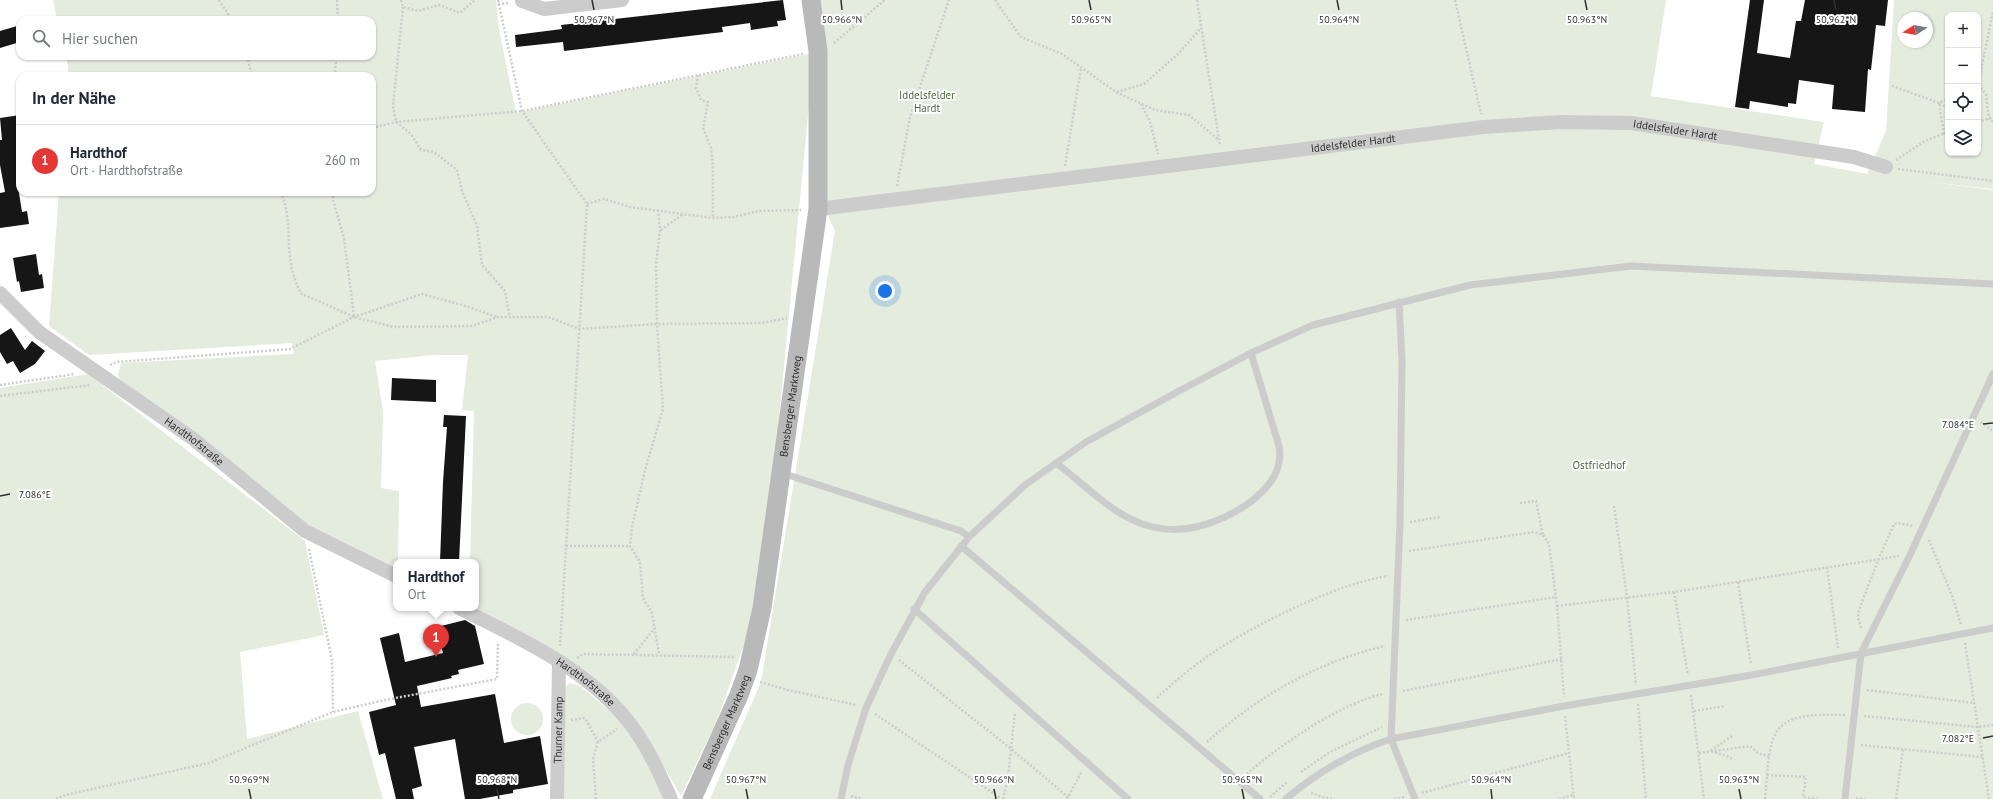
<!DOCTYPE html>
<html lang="de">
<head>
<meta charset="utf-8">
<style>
  :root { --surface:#fff; --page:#f2f2f3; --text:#1f2937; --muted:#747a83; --line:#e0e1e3; --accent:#e33834 }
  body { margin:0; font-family:"PT Sans",sans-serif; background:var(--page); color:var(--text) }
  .controls { position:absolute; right:12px; top:12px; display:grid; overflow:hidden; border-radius:8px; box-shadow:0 1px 3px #0004 }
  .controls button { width:36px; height:36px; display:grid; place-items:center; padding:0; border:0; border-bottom:1px solid var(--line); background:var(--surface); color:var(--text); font:20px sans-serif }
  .compass { position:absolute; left:1897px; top:12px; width:36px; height:36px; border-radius:50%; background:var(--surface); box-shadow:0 1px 3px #0004; rotate:259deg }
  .you { position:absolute; left:885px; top:291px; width:14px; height:14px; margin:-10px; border:3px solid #fff; border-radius:50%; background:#1a73e8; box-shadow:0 0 0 6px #1a73e833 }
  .badge { display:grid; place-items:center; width:26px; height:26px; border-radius:50%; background:var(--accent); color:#fff; font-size:13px; font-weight:700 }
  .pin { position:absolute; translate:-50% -33px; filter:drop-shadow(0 1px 2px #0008) }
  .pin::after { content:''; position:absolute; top:21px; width:14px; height:12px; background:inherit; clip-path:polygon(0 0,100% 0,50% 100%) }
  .popup { position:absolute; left:393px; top:559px; width:86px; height:52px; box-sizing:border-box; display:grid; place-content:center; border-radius:8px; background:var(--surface); filter:drop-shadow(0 1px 3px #0005); font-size:13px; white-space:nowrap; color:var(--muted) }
  .popup b { font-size:15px; color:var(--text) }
  .popup::after { content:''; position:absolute; left:50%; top:100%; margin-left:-8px; border:8px solid transparent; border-top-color:var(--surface) }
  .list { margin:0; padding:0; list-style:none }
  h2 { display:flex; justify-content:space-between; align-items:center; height:52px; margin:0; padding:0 16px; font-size:17px }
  h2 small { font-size:13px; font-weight:400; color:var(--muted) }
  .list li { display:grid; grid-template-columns:26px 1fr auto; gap:12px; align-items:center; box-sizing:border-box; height:72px; padding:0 16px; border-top:1px solid var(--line) }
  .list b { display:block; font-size:15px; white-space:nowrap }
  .list p { margin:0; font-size:13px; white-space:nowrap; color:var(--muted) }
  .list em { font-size:13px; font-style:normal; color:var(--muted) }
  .icon { flex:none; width:22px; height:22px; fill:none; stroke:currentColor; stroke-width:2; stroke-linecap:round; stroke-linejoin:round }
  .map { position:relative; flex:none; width:1993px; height:799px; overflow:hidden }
  .search { position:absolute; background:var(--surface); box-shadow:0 1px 3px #0004; left:16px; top:16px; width:360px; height:44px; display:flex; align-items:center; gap:10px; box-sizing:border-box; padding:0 14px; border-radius:12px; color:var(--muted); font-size:15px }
  .panel { position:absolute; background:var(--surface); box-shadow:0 1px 3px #0004; left:16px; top:72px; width:360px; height:124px; border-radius:12px }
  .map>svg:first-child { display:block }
  .green { fill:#e4ecdd; fill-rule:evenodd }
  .building { fill:#161616 }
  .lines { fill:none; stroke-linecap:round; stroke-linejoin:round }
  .path { stroke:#ccc; stroke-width:2.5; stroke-dasharray:2 2; stroke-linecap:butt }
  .lane { stroke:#ccc; stroke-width:7 }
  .street { stroke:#ccc; stroke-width:14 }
  .secondary { stroke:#b9b9b9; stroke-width:19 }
  .ticks { fill:none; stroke:#2f2f2f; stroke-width:1.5 }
  .labels { text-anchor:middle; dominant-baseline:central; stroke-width:4; stroke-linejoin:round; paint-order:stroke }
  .park-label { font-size:11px; fill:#4e6b3d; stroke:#fff }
  .street-label { font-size:11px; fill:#2f2f2f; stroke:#fff }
  .ticks-label { font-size:10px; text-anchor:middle; fill:#2f2f2f; stroke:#fff; stroke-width:4; stroke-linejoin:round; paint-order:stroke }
</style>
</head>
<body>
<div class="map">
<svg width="1993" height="799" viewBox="0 0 1993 799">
  <rect width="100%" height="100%" fill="#fff"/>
  <path class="green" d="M53 0H496L499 29 516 113 814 53 774 470 749 630 717 720 681 796 654 750 616 700 473 608H476V562H470L474 411 462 410 468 355H434L375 361 383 412 381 488 399 491 398 561 394 567 390 568 315 530 121 381 118 375 121 363 294 354 292 343 89 355 49 326 59 192H372V76H68V67L66 56H372V20H57Z
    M819 0H1666L1651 96 1824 122 1814 164 1867 174 1886 131 1894 0H1993V189L1921 181 1993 190V799H710L761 682 835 231 822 204ZM1948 15H1978V153H1948ZM1903 18H1927V42H1903Z
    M88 374 305 541 324 635 240 652 247 739 358 711 383 799H0V388Z
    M570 683 580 686 617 717 645 756 664 799H561L563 688Z
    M511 719a16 16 0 1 1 32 0a16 16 0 1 1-32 0Z"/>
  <path class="building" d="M783 0 786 20 777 21 778 26 751 30 750 23 722 27 723 32 564 51 563 42 516 47 515 35 562 29 561 25Z
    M1750 0H1764L1757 53 1790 58 1796 21H1801L1805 0H1888L1885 26 1876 25 1871 70 1868 69 1865 112 1832 109 1834 85 1799 80 1796 104 1788 103V107L1750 101 1749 109 1735 107Z
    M17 26 20 42 0 48V31Z
    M20 115V151L17 152 20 174H16L22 212 27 211 29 224 0 228V193L5 192 0 165V140H2L0 118Z
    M36 254 39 275 42 274 44 288 21 292 19 281 17 282 13 258Z
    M11 328 25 350 32 341 45 351 35 364 20 373 13 361 7 364 0 352V335Z
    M392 378 436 380V402L391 400Z
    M444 415 466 416 459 562H440L443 482 447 427H443Z
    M465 620 475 626 484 664 458 670 459 674 451 676 452 678 417 686 421 707 495 694 504 743 540 736 548 784 513 790V793L480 799H465L455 739 414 747 422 786 412 789 414 799H396L385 753 379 755 369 712 396 705 380 638 399 633 405 662 443 653 439 637 444 636 441 626Z"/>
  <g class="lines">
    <path class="path" d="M219 0 232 20
      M337 0 338 20
      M401 0 403 7 418 11 439 5 460 13 475 0
      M498 0 522 111 587 204 560 646
      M995 0 1021 37 1062 54 1116 92 1155 110 1189 115 1219 140
      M1197 0 1220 146
      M1455 0 1481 114
      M498 4 510 3
      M403 7 393 106 396 122 411 134 421 150 434 152 457 170 462 191 477 226 482 265 505 291 510 318
      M834 43 885 0
      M247 56 252 76
      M698 75 696 88 701 100 708 102 703 128 711 148 713 169V218
      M335 76 336 56
      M1978 85 1993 12
      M1978 85 1986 94 1989 119 1993 122
      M1892 86 1939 103 1948 98
      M1117 92 1144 84 1177 55 1201 28
      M1141 104 1150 122 1158 154
      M1978 122 1993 117
      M372 128 396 122 522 111 803 54
      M1944 134 1939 103 1948 108
      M1896 160 1925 141 1948 132
      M1065 166 1081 68
      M1898 169 1993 181
      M897 186 910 117 949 0
      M281 192C292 217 286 244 292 269 294 277 297 285 300 293L354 317 393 327 472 326 498 317H548L580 329 657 324 762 323 787 318
      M333 192V200L344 238 354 316
      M587 204 604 199 630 207 713 218 734 217 758 211 801 210
      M658 210 660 230 656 264 657 324 663 409 645 470 632 527 630 546 640 562 643 598 652 613 659 654
      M661 230 683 214
      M110 365 117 362 290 349 354 317 422 294 466 306 497 317
      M0 385 75 374
      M0 396 91 385
      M1981 422 1993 431
      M1520 503 1536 501 1543 535
      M1614 506 1627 597 1636 685
      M1410 522 1440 517
      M1929 540 1953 598 1961 625
      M566 546H630
      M309 549 332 660 333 712
      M1409 551 1534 532 1543 535 1549 544 1557 606 1564 697
      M1827 567 1838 648
      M1738 582 1751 665
      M1674 592 1688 675
      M1557 606 1674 592 1899 556
      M1406 620 1556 597
      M1861 628 1858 617 1859 610 1879 558 1894 524 1898 523 1913 526
      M1965 643 1989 799
      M634 654 654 629
      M577 658 583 654 735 657
      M899 660 1010 748 1068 797
      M760 682 788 690 856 705
      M1867 690 1974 703
      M1403 691 1562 659
      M1691 695 1704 799
      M1157 698C1201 656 1241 633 1296 607 1325 594 1356 581 1388 576
      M1638 704 1646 799
      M1694 711 1725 706
      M875 714 1002 799
      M1565 716 1574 799
      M1864 716 1977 727 1993 725
      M571 720 585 718 598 742
      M1732 736 1710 751 1727 756 1734 760
      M1207 742C1257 697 1319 661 1385 646
      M1861 745 1982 757
      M1699 753 1750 746 1759 754 1769 756
      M1301 772 1330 752 1382 727
      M1247 774C1278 746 1341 703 1383 694
      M1767 775 1806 777 1803 797 1819 799
      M1311 793 1322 797 1333 799
      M1422 793 1569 753
      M851 796 862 799
      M1270 797 1287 782
      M1856 798 1865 799
      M56 799 65 795 209 763 333 712 385 700 497 679 498 642
      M596 799 593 759 598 742 617 729
      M1003 799 1008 778 1015 712
      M1067 799 1082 771
      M1394 799 1404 797
      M1559 799 1573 795
      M1765 799C1771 730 1767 712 1845 715
      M1896 799 1903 749"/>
    <path class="lane" d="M1399 302 1402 361 1400 523 1391 739 1415 799
      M1056 463C1100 496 1134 541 1196 527 1217 522 1236 513 1253 500 1271 485 1283 469 1279 446L1251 353
      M782 473 961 531 969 537
      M961 546 1260 799
      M914 609 1128 799
      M841 799 848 765 866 708 891 654 925 592 969 537 1025 485 1086 442 1179 391 1251 353 1313 325 1470 285 1631 266 1993 284
      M1286 799C1316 773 1354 751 1391 739L1564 706 1752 675 1993 628
      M1845 799 1861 653 1910 555 1993 374"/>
    <g class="street">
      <path d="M522 1 544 9 622 0"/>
      <path id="s1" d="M818 209 1484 127 1560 122 1631 123 1854 157 1886 167"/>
      <path id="s2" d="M0 293 39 332 192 438 305 531 396 576"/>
      <path id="s3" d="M459 608C519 638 586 668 628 721 647 745 659 772 671 799"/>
      <path id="s4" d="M557 799 559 661"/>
    </g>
    <path class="secondary" id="s5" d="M692 799 739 695 748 670 762 608 818 209V51L811 0"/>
  </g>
  <path class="ticks" d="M592 0 594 10M841 0 842 10M1089 0 1091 10M1337 0 1339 10M1585 0 1587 10M1834 0 1836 10M1983 424 1993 423M0 496 10 494M1983 738 1993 736M249 789 251 799M497 789 499 799M746 789 748 799M994 789 996 799M1242 789 1244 799M1491 789 1492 799M1739 789 1741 799"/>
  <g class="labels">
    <g class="park-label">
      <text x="927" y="95">Iddelsfelder<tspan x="927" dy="13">Hardt</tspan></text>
      <text x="1599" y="465">Ostfriedhof</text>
    </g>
    <g class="street-label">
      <text stroke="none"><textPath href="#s1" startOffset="863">Iddelsfelder Hardt</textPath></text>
      <text stroke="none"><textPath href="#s1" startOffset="539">Iddelsfelder Hardt</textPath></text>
      <text stroke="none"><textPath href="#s5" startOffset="408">Bensberger Marktweg</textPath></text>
      <text stroke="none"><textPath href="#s2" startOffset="245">Hardthofstraße</textPath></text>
      <text stroke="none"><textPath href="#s3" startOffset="147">Hardthofstraße</textPath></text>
      <text stroke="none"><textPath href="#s5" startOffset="84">Bensberger Marktweg</textPath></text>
      <text stroke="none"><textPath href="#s4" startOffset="69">Thurner Kamp</textPath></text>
    </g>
  </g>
  <g class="ticks-label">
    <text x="594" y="23">50.967°N</text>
    <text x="842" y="23">50.966°N</text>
    <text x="1587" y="23">50.963°N</text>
    <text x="1091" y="23">50.965°N</text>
    <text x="1339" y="23">50.964°N</text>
    <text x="1836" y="23">50.962°N</text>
    <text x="1958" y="428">7.084°E</text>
    <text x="35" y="498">7.086°E</text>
    <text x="1958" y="742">7.082°E</text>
    <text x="249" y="783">50.969°N</text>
    <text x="497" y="783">50.968°N</text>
    <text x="746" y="783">50.967°N</text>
    <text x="994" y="783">50.966°N</text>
    <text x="1242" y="783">50.965°N</text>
    <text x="1491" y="783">50.964°N</text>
    <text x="1739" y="783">50.963°N</text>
  </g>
</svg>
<div class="controls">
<button>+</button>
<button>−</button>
<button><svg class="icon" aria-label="locate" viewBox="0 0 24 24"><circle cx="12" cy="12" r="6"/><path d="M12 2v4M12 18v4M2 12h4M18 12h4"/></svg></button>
<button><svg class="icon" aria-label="layers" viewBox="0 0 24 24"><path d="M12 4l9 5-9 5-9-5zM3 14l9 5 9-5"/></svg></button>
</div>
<svg class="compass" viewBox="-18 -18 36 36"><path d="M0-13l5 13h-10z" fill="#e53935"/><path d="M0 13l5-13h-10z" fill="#747a83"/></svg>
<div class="you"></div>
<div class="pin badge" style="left:436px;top:657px">1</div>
<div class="popup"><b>Hardthof</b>Ort</div>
<div class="search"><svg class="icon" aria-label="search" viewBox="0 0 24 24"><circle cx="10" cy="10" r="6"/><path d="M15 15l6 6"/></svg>Hier suchen</div>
<section class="panel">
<h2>In der Nähe<small></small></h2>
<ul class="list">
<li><span class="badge">1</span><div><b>Hardthof</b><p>Ort · Hardthofstraße</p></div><em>260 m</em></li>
</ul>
</section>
</div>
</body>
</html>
